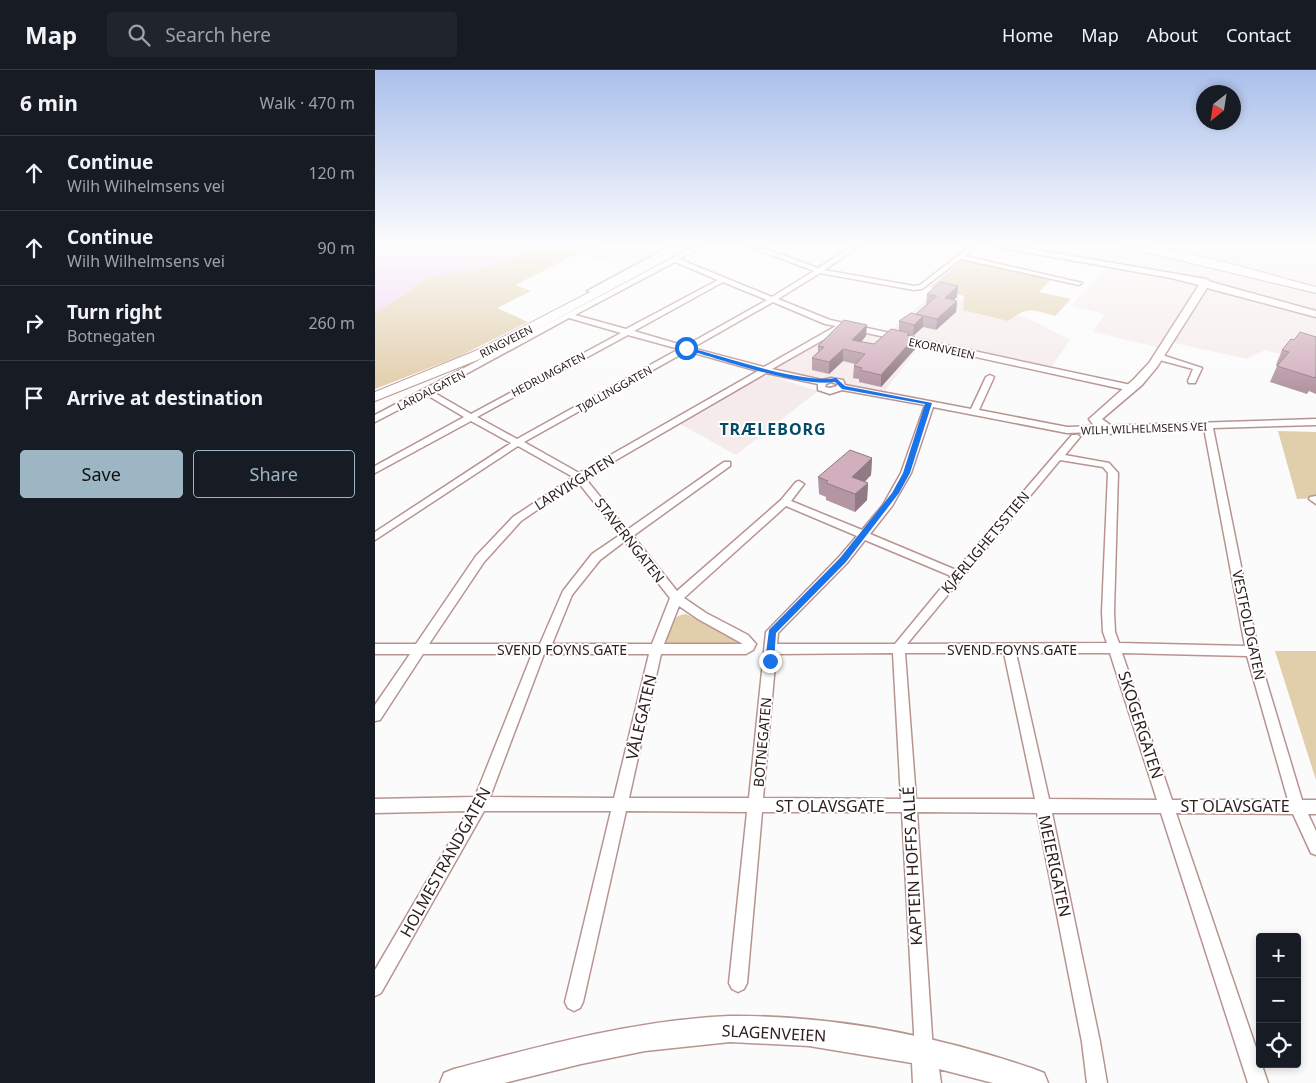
<!DOCTYPE html>
<html lang="en">
<head>
<meta charset="utf-8">
<style>
  :root { --surface:#171b24; --page:#20242c; --text:#f1f3f6; --muted:#9ea1a6; --line:#363941; --accent:#9db6c4 }
  body { margin:0; font-family:"Noto Sans",sans-serif; background:var(--page); color:var(--text) }
  .controls { position:absolute; right:15px; bottom:15px; display:grid; overflow:hidden; border-radius:5px; box-shadow:0 2px 8px #0003 }
  .controls button { width:45px; height:45px; display:grid; place-items:center; padding:0; border:0; border-bottom:1px solid var(--line); background:var(--surface); color:var(--text); font:25px sans-serif }
  .compass { position:absolute; left:821px; top:15px; width:45px; height:45px; border-radius:50%; background:var(--surface); box-shadow:0 2px 8px #0003; rotate:210deg }
  .stop { position:absolute; width:15px; height:15px; margin:-11px; border:4px solid #1a73e8; border-radius:50%; background:#fff }
  .stop.end { background:#1a73e8; border-color:#fff; box-shadow:0 1px 5px #0008 }
  .list { margin:0; padding:0; list-style:none }
  h2 { display:flex; justify-content:space-between; align-items:center; height:65px; margin:0; padding:0 20px; font-size:21px }
  h2 small { font-size:16px; font-weight:400; color:var(--muted) }
  .list li { display:grid; grid-template-columns:32px 1fr auto; gap:15px; align-items:center; box-sizing:border-box; height:75px; padding:0 20px; border-top:1px solid var(--line) }
  .list b { display:block; font-size:19px; white-space:nowrap }
  .list p { margin:0; font-size:16px; white-space:nowrap; color:var(--muted) }
  .list em { font-size:16px; font-style:normal; color:var(--muted) }
  .actions { display:flex; gap:10px; padding:15px 20px }
  .actions a { flex:1; padding:11px 0; border:1px solid var(--accent); border-radius:5px; text-align:center; font-size:18px; color:var(--accent) }
  .actions .main { background:var(--accent); color:#111 }
  .icon { flex:none; width:28px; height:28px; fill:none; stroke:currentColor; stroke-width:2; stroke-linecap:round; stroke-linejoin:round }
  .map { position:relative; flex:none; width:941px; height:1013px; overflow:hidden }
  header { display:flex; align-items:center; gap:30px; box-sizing:border-box; height:70px; padding:0 25px; background:var(--surface); border-bottom:1px solid var(--line) }
  header strong { font-size:24px }
  nav { display:flex; gap:28px; margin-inline-start:auto; font-size:18px }
  .search { width:350px; height:45px; background:var(--page); display:flex; align-items:center; gap:12px; box-sizing:border-box; padding:0 18px; border-radius:5px; color:var(--muted); font-size:19px }
  main { display:flex }
  aside { flex:1; background:var(--surface) }
  .map>svg:first-child { display:block }
  .built { fill:#f5ebea }
  .green { fill:#e1ceab }
  .water { fill:#edcfef }
  .lines { fill:none; stroke-linecap:round; stroke-linejoin:round }
  .street-casing { stroke:#b89491; stroke-width:3 }
  .secondary-casing { stroke:#b89491; stroke-width:3 }
  .primary-casing { stroke:#b89491; stroke-width:2 }
  .street { fill:#fff; fill-rule:evenodd }
  .secondary { fill:#fff; fill-rule:evenodd }
  .primary { fill:#fff; fill-rule:evenodd }
  .wall { fill:#b496a2 }
  .shaded-wall { fill:#927a84 }
  .building { fill:#d1afbc; stroke:#927a84 }
  .route { fill:#1a73e8 }
  .labels { text-anchor:middle; dominant-baseline:central; stroke-width:4; stroke-linejoin:round; paint-order:stroke }
  .far-street-label { font-size:11px; fill:#2d201f; stroke:#fff }
  .street-label { font-size:14px; fill:#2d201f; stroke:#fff }
  .far-district-label { font-size:16px; font-weight:bold; letter-spacing:1px; fill:#034b69; stroke:#fff }
  .near-street-label { font-size:16px; fill:#2d201f; stroke:#fff }
</style>
</head>
<body>
<header>
<strong>Map</strong>
<div class="search"><svg class="icon" aria-label="search" viewBox="0 0 24 24"><circle cx="10" cy="10" r="6"/><path d="M15 15l6 6"/></svg>Search here</div>
<nav><a>Home</a><a>Map</a><a>About</a><a>Contact</a></nav>
</header>
<main>
<aside>
<h2>6 min<small>Walk · 470 m</small></h2>
<ul class="list">
<li><svg class="icon" aria-label="ahead" viewBox="0 0 24 24"><path d="M12 20V5M6 11l6-6 6 6"/></svg><div><b>Continue</b><p>Wilh Wilhelmsens vei</p></div><em>120 m</em></li>
<li><svg class="icon" aria-label="ahead" viewBox="0 0 24 24"><path d="M12 20V5M6 11l6-6 6 6"/></svg><div><b>Continue</b><p>Wilh Wilhelmsens vei</p></div><em>90 m</em></li>
<li><svg class="icon" aria-label="right" viewBox="0 0 24 24"><path d="M7 20v-9h11M14 6l5 5-5 5"/></svg><div><b>Turn right</b><p>Botnegaten</p></div><em>260 m</em></li>
<li><svg class="icon" aria-label="arrive" viewBox="0 0 24 24"><path d="M6 21V4h12l-3 4 3 4H6"/></svg><div><b>Arrive at destination</b></div></li>
</ul>
<div class="actions"><a class="main">Save</a><a>Share</a></div>
</aside>
<div class="map">
<svg width="941" height="1013" viewBox="0 0 941 1013">
  <rect width="100%" height="100%" fill="#fbfbfb"/>
  <path class="built" d="M228 177H304L262 199 210 186Z
    M631 177H941V294L890 280 872 289 786 270 782 277 718 262 730 244 696 236 735 195Z
    M561 221 654 249 695 270 677 296 653 293 513 263Z
    M469 257 545 275 510 321 397 299Z
    M390 304 443 321 361 385 305 354Z"/>
  <path class="green" d="M0 177H227L209 186 202 184 140 215 156 221 122 238 153 252 85 286 0 319Z
    M590 189 677 209 664 222 696 229 680 246C659 240 652 236 633 251L588 240 589 226 555 217Z
    M903 361 941 362V428L922 429Z
    M311 544 359 568 361 573 358 576 291 574C294 560 294 546 311 544Z
    M900 581H941V710Z"/>
  <path class="water" d="M0 177H166L113 197 53 207 24 229 0 242Z"/>
  <g class="lines">
    <defs>
      <path id="street" d="M294 177H302L217 222 212 221Z
        M318 177H326L304 189 397 227 439 201 376 177H386L443 198 476 177H484L449 200 539 216 545 215 594 177H601L590 186 707 213 704 215 586 189 547 219 539 220 445 203 403 229 455 250 756 315 760 318 756 321 469 258 397 299 447 310 456 308 468 310 470 315 596 339 611 307 615 305 619 307 604 340 692 357 941 349V355L838 358 885 590 927 730H941V744H933L941 761V785L936 783 918 744 801 743 893 1013H873L786 743H677L725 972 732 1013H712L707 972 662 743 542 742 558 981 556 988 549 990 542 988 540 981 527 742H387L372 913 369 919 363 922 357 919 354 913 372 742 251 741 208 932 205 938 199 941 193 938 190 932 236 741H109L6 923 0 926V900L93 741 0 743V729L100 727 157 584H48L5 650 0 651V635L35 584H0V574H41L101 486 138 447 198 407 143 376 0 470V462L136 373 96 351 0 403V396L89 347 52 325 0 352V345ZM300 192 343 210 251 259 200 245ZM348 212 392 230 310 276 259 261ZM398 232 450 254 461 256 389 297 317 278ZM194 248 246 263 96 344 58 322ZM253 265 304 279 142 369 102 347ZM312 281 383 301 204 403 149 372ZM391 303 443 314V320L455 324 467 320 550 335 526 403 508 435 487 460 416 431 429 414 424 411 421 412 406 430 302 521 258 466 355 396V392H349L252 460 210 408ZM456 312 462 314V316L455 318 450 317 451 314ZM558 337 692 363 829 358 870 576 744 573 740 562 739 542 743 403 734 393 690 385 705 367 703 365H697L581 500 495 464 517 436 536 403ZM685 390 728 397 733 403 727 542 728 562 732 573 532 574ZM203 412 245 465 217 484 188 521 165 574H54L109 492 146 451ZM411 436 482 466 464 487 391 562 374 728H254L286 584H371L378 580 381 574 373 565 331 543 309 528ZM490 470 576 506 520 574H402L403 563 472 493ZM250 471 295 528 277 574H177L197 525 225 490ZM304 536 323 549 368 574H289ZM518 583 526 729 388 728 401 584ZM530 583H629L660 729H541ZM641 583H735L782 730 674 729ZM747 583 872 586 913 730H797ZM169 584H274L239 728 115 727Z
        M781 285H787L827 298 820 313H814L813 311 818 299 781 289Z
        M941 426V434L934 429 935 427Z"/>
      <path id="secondary" d="M622 177H644L831 209 836 212 941 241V247L832 218 782 297 767 315 727 349 742 360 736 364 722 360 714 349 759 309 774 293 824 215 796 208Z
        M355 946C458 945 563 966 659 999L669 1003 673 1013H618L564 999 566 1013H538L537 993 434 976 355 972 270 981 206 994 129 1013H65L69 1003 79 999C170 975 261 950 355 946Z"/>
      <path id="primary" d="M302 177H315L115 285 0 331V322L105 279Z
        M750 177C810 177 882 202 941 217V223Z"/>
    </defs>
    <use href="#street" class="street-casing"/>
    <use href="#secondary" class="secondary-casing"/>
    <use href="#primary" class="primary-casing"/>
    <use href="#street" class="street"/>
    <use href="#secondary" class="secondary"/>
    <use href="#primary" class="primary"/>
  </g>
  <path class="wall" d="M552 224 582 227 579 230 582 231 581 242 561 260 548 257 538 266 534 265 540 267V279L506 317 484 312V309L478 308 479 296 480 294 468 291 454 304 437 300V288L443 282V276L491 266 486 272 499 274 524 260V251L541 244 551 235Z
    M941 267V324L934 321 932 324 895 312 902 296 901 295 907 280 919 270Z
    M497 388 496 405 490 412 493 413 492 430 480 442 451 430V427L444 424 443 407Z"/>
  <path class="shaded-wall" d="M583 216 582 227 569 239 570 228Z
    M582 231 581 242 561 260 562 249Z
    M548 246V257L538 266 539 255Z
    M492 255 491 266 477 281V270Z
    M534 263V274L540 267V279L506 317V305Z
    M468 279V291L454 304V292Z
    M497 388 496 405 476 424 477 407Z
    M493 413 492 430 480 442V424Z"/>
  <path class="building" d="M566 212 583 216 570 228 582 231 562 249 541 244 562 226 552 224Z
    M536 243 548 246 539 255 524 251Z
    M469 250 492 255 477 270 499 274 516 259 531 262 534 263 532 265 540 267 506 305 485 300 487 298 479 296 490 284 468 279 454 292 437 288 449 277 443 276Z
    M925 262 941 267V306L940 308 902 296 914 282 907 280 916 269 919 270Z
    M475 380 497 388 477 407 493 413 480 424 451 413 453 411 443 407Z"/>
  <linearGradient id="sky" x2="0" y2="1"><stop stop-color="#aabfeb"/><stop offset="0.55" stop-color="#fdfdfd"/><stop offset="1" stop-color="#fdfdfd" stop-opacity="0"/></linearGradient>
  <rect width="941" height="319" fill="url(#sky)"/>
  <path class="route" d="M311 277C349 286 425 314 461 308L470 316 557 333 535 403 524 423 471 492 401 563 399 591 395 595 390 591 394 560 465 488 517 423 528 403 550 334 467 319 460 312C426 318 346 289 309 279Z"/>
  <g class="labels">
    <g class="far-street-label">
      <text transform="translate(131 271) rotate(-27)">RINGVEIEN</text>
      <text transform="translate(567 278) rotate(12)">EKORNVEIEN</text>
      <text transform="translate(173 304) rotate(-28)">HEDRUMGATEN</text>
      <text transform="translate(239 319) rotate(-29)">TJØLLINGGATEN</text>
      <text transform="translate(56 320) rotate(-27)">LARDALGATEN</text>
      <text transform="translate(769 358) rotate(-2)">WILH WILHELMSENS VEI</text>
    </g>
    <g class="street-label">
      <text transform="translate(199 412) rotate(-32)">LARVIKGATEN</text>
      <text transform="translate(255 470) rotate(52)">STAVERNGATEN</text>
      <text transform="translate(610 472) rotate(-50)">KJÆRLIGHETSSTIEN</text>
      <text transform="translate(874 555) rotate(78)">VESTFOLDGATEN</text>
      <text x="187" y="579">SVEND FOYNS GATE</text>
      <text x="637" y="579">SVEND FOYNS GATE</text>
      <text transform="translate(387 672) rotate(-85)">BOTNEGATEN</text>
    </g>
    <g class="far-district-label">
      <text x="398" y="359">TRÆLEBORG</text>
    </g>
    <g class="near-street-label">
      <text transform="translate(266 647) rotate(-77)">VÅLEGATEN</text>
      <text transform="translate(766 655) rotate(72)">SKOGERGATEN</text>
      <text x="455" y="736">ST OLAVSGATE</text>
      <text x="860" y="736">ST OLAVSGATE</text>
      <text transform="translate(70 792) rotate(-61)">HOLMESTRANDGATEN</text>
      <text transform="translate(537 796) rotate(-93)">KAPTEIN HOFFS ALLÉ</text>
      <text transform="translate(680 796) rotate(78)">MEIERIGATEN</text>
      <text transform="translate(399 963) rotate(3)">SLAGENVEIEN</text>
    </g>
  </g>
</svg>
<div class="controls">
<button>+</button>
<button>−</button>
<button><svg class="icon" aria-label="locate" viewBox="0 0 24 24"><circle cx="12" cy="12" r="6"/><path d="M12 2v4M12 18v4M2 12h4M18 12h4"/></svg></button>
</div>
<svg class="compass" viewBox="-18 -18 36 36"><path d="M0-13l5 13h-10z" fill="#e53935"/><path d="M0 13l5-13h-10z" fill="#9ea1a6"/></svg>
<div class="stop" style="left:311px;top:278px"></div>
<div class="stop end" style="left:395px;top:591px"></div>
</div>
</main>
</body>
</html>
